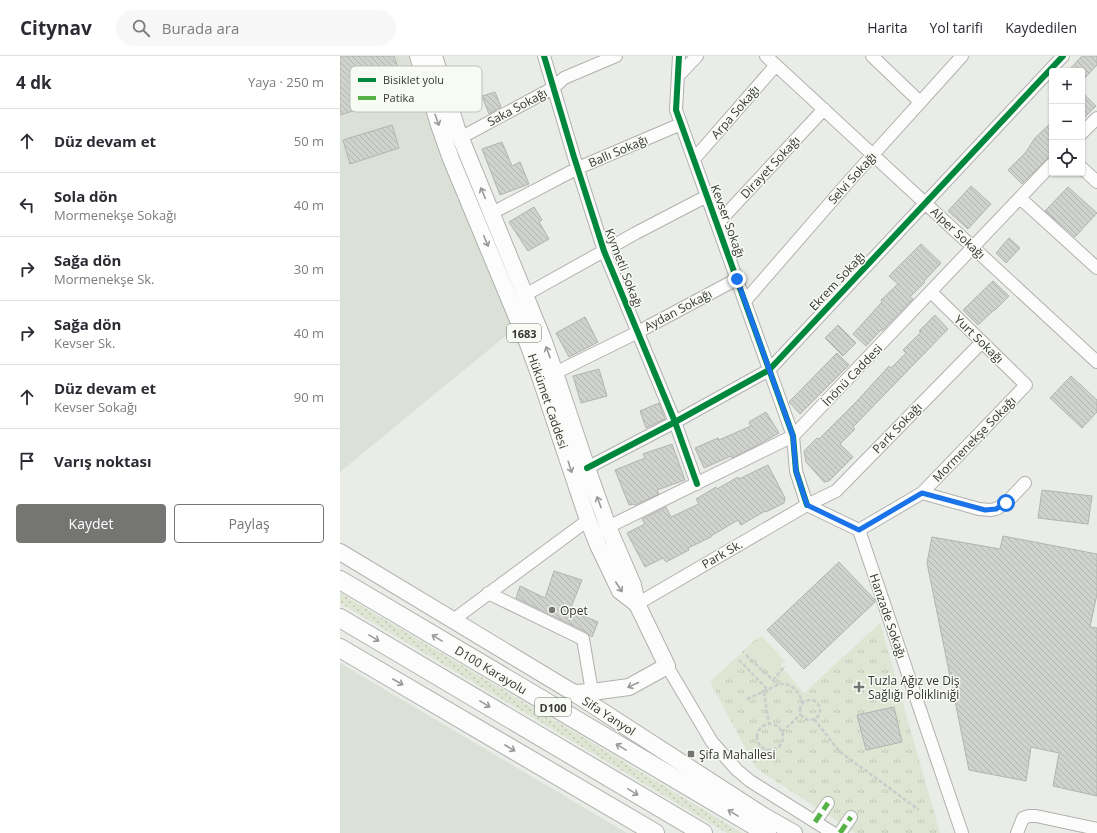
<!DOCTYPE html>
<html lang="tr">
<head>
<meta charset="utf-8">
<style>
  :root { --surface:#fff; --page:#f7f7f7; --text:#2b2b33; --muted:#7c7c81; --line:#e1e1e2; --accent:#757673 }
  body { margin:0; font-family:"Open Sans",sans-serif; background:var(--page); color:var(--text) }
  .controls { position:absolute; right:12px; top:12px; display:grid; overflow:hidden; border-radius:4px; box-shadow:0 1px 3px #0004 }
  .controls button { width:36px; height:36px; display:grid; place-items:center; padding:0; border:0; border-bottom:1px solid var(--line); background:var(--surface); color:var(--text); font:20px sans-serif }
  .stop { position:absolute; width:12px; height:12px; margin:-9px; border:3px solid #1a73e8; border-radius:50%; background:#fff }
  .stop.end { background:#1a73e8; border-color:#fff; box-shadow:0 1px 4px #0008 }
  .list { margin:0; padding:0; list-style:none }
  h2 { display:flex; justify-content:space-between; align-items:center; height:52px; margin:0; padding:0 16px; font-size:17px }
  h2 small { font-size:13px; font-weight:400; color:var(--muted) }
  .list li { display:grid; grid-template-columns:26px 1fr auto; gap:12px; align-items:center; box-sizing:border-box; height:64px; padding:0 16px; border-top:1px solid var(--line) }
  .list b { display:block; font-size:15px; white-space:nowrap }
  .list p { margin:0; font-size:13px; white-space:nowrap; color:var(--muted) }
  .list em { font-size:13px; font-style:normal; color:var(--muted) }
  .actions { display:flex; gap:8px; padding:12px 16px }
  .actions a { flex:1; padding:9px 0; border:1px solid var(--accent); border-radius:4px; text-align:center; font-size:14px; color:var(--accent) }
  .actions .main { background:var(--accent); color:#fff }
  .icon { flex:none; width:22px; height:22px; fill:none; stroke:currentColor; stroke-width:2; stroke-linecap:round; stroke-linejoin:round }
  .map { position:relative; flex:none; width:757px; height:777px; overflow:hidden }
  header { display:flex; align-items:center; gap:24px; box-sizing:border-box; height:56px; padding:0 20px; background:var(--surface); border-bottom:1px solid var(--line) }
  header strong { font-size:19px }
  nav { display:flex; gap:22px; margin-inline-start:auto; font-size:14px }
  .search { width:280px; height:36px; background:var(--page); display:flex; align-items:center; gap:10px; box-sizing:border-box; padding:0 14px; border-radius:22px; color:var(--muted); font-size:15px }
  main { display:flex }
  aside { flex:1; background:var(--surface) }
  .map>svg:first-child { display:block }
  .built { fill:#dce1d7 }
  .grass { fill:url(#grass-dots) }
  .park { fill:url(#park-tufts) }
  .pitch { fill:#dee6d3 }
  .building { fill:url(#building-back-hatch); stroke:#b2b4b0 }
  .lines { fill:none; stroke-linecap:round; stroke-linejoin:round }
  .minor-casing { stroke:#b0b1ae; stroke-width:14 }
  .major-casing { stroke:#b0b1ae; stroke-width:18 }
  .highway-casing { stroke:#b0b1ae; stroke-width:20 }
  .path { stroke:#cbcccb; stroke-width:2.5; stroke-dasharray:4 2; stroke-linecap:butt }
  .minor { stroke:#fcfcfc; stroke-width:12 }
  .major { stroke:#fcfcfc; stroke-width:16 }
  .highway { stroke:#fcfcfc; stroke-width:18 }
  .quiet { stroke:#56b246; stroke-width:5; stroke-dasharray:10 5; stroke-linecap:butt }
  .cycleway-casing { stroke:#f8fbf3; stroke-width:8 }
  .cycleway { stroke:#00873e; stroke-width:6 }
  .oneway { stroke:#999a98 }
  .route { stroke:#1a73e8; stroke-width:5 }
  .poi-dot { fill:#757673; stroke:#f8fbf3; stroke-width:1.5 }
  .labels { text-anchor:middle; dominant-baseline:central; stroke-width:3; stroke-linejoin:round; paint-order:stroke }
  .shield { fill:#f8fbf3; stroke:#70726d; stroke-width:1 }
  .shield-label { font-size:11px; font-weight:bold; fill:#363734 }
  .street-label { font-size:12px; fill:#363734; stroke:#f8fbf3 }
  .poi-label { font-size:12px; fill:#363734; stroke:#f8fbf3; text-anchor:start }
  .key { fill:#f8fbf3; stroke:#bec0ba; stroke-width:1 }
  .key-label { font-size:11px; fill:#363734 }
</style>
</head>
<body>
<header>
<strong>Citynav</strong>
<div class="search"><svg class="icon" aria-label="search" viewBox="0 0 24 24"><circle cx="10" cy="10" r="6"/><path d="M15 15l6 6"/></svg>Burada ara</div>
<nav><a>Harita</a><a>Yol tarifi</a><a>Kaydedilen</a></nav>
</header>
<main>
<aside>
<h2>4 dk<small>Yaya · 250 m</small></h2>
<ul class="list">
<li><svg class="icon" aria-label="ahead" viewBox="0 0 24 24"><path d="M12 20V5M6 11l6-6 6 6"/></svg><div><b>Düz devam et</b></div><em>50 m</em></li>
<li><svg class="icon" aria-label="left" viewBox="0 0 24 24"><path d="M17 20v-9H6M10 6l-5 5 5 5"/></svg><div><b>Sola dön</b><p>Mormenekşe Sokağı</p></div><em>40 m</em></li>
<li><svg class="icon" aria-label="right" viewBox="0 0 24 24"><path d="M7 20v-9h11M14 6l5 5-5 5"/></svg><div><b>Sağa dön</b><p>Mormenekşe Sk.</p></div><em>30 m</em></li>
<li><svg class="icon" aria-label="right" viewBox="0 0 24 24"><path d="M7 20v-9h11M14 6l5 5-5 5"/></svg><div><b>Sağa dön</b><p>Kevser Sk.</p></div><em>40 m</em></li>
<li><svg class="icon" aria-label="ahead" viewBox="0 0 24 24"><path d="M12 20V5M6 11l6-6 6 6"/></svg><div><b>Düz devam et</b><p>Kevser Sokağı</p></div><em>90 m</em></li>
<li><svg class="icon" aria-label="arrive" viewBox="0 0 24 24"><path d="M6 21V4h12l-3 4 3 4H6"/></svg><div><b>Varış noktası</b></div></li>
</ul>
<div class="actions"><a class="main">Kaydet</a><a>Paylaş</a></div>
</aside>
<div class="map">
<svg width="757" height="777" viewBox="0 0 757 777">
  <defs>
    <pattern id="grass-dots" width="8" height="8" patternUnits="userSpaceOnUse"><rect width="8" height="8" fill="#dee6d3"/><path d="M2 2h.1M6 6h.1" fill="none" stroke="#bfc6b6" stroke-width="1.8" stroke-linecap="round"/></pattern>
    <pattern id="park-tufts" width="24" height="20" patternUnits="userSpaceOnUse"><rect width="24" height="20" fill="#dee6d3"/><path d="M3 7l-1-3M5 7V3M7 7l1-3M15 17l-1-3M17 17v-4M19 17l1-3" fill="none" stroke="#bfc6b6"/></pattern>
    <pattern id="building-back-hatch" width="6" height="6" patternUnits="userSpaceOnUse"><rect width="6" height="6" fill="#d0d2ce"/><path d="M-1 5l2 2M0 0l6 6M5-1l2 2" fill="none" stroke="#b3b5b2"/></pattern>
  </defs>
  <rect width="100%" height="100%" fill="#eaece8"/>
  <path class="built" d="M0 0H68L102 102 174 273 0 416Z
    M0 607 287 777H0Z"/>
  <path class="grass" d="M0 537 231 674 402 777H387L0 547Z"/>
  <path class="park" d="M540 567 600 777H515L416 712 370 626 417 582 464 637Z"/>
  <path class="pitch" d="M421 580 445 605 431 618 407 594Z"/>
  <path class="building" d="M0 0H54L63 27 49 31 53 42 0 59Z
    M742 0H757V9L742 25V15H728Z
    M155 36 161 51 149 58 142 40Z
    M742 36 756 50 742 64Z
    M712 66V101L707 103 682 128 668 114 686 96 695 82Z
    M52 69 59 92 10 108 3 84Z
    M162 86 172 110 180 106 189 128 160 139 142 93Z
    M631 130 651 148 628 173 608 155Z
    M728 131 757 157 735 181 705 155Z
    M194 151 202 164 199 166 209 183 188 195 169 166Z
    M669 182 680 192 666 207 656 197Z
    M581 188 601 207 584 225 585 226 570 241 573 243 542 275 541 274 526 290 513 278 542 246 541 244 558 228 549 220Z
    M653 225 669 240 654 255V254L638 269 623 254Z
    M595 259 608 273 513 371 515 373 500 388 513 401 489 425 484 426 466 406 464 395 477 382 479 383 517 345 549 310 551 312 566 297 563 294 581 276 579 275Z
    M245 261 258 286 229 301 216 277Z
    M498 269 516 287 503 300 485 282Z
    M497 297 509 309 460 358 449 346Z
    M259 313 267 340 241 347 233 320Z
    M731 320 757 344V356L742 372 710 342Z
    M319 347 325 363 306 372 300 355Z
    M426 356 439 377 418 389 392 402 391 400 364 412 355 392 378 382 379 384 411 370 409 366Z
    M332 388 345 424 317 434 319 438 295 449 294 448 289 449 275 414 305 402 303 398Z
    M428 409 445 442 444 447 426 456 425 455 401 469 398 464 371 480V481L348 492 349 494 326 506 323 502 305 511 287 477 305 468 302 463 326 451 331 461 359 448 356 443 376 431 377 433 398 421 399 423Z
    M702 434 752 440 748 468 698 462Z
    M663 480 757 498V538L750 571 757 572V740L713 730 719 697 691 691 686 725 629 714 587 507 592 481 660 493Z
    M499 506 535 544V546L464 613 427 574Z
    M214 515 242 524 230 554 258 566 252 581 246 576 176 542 180 530 205 542Z
    M554 651 562 686 526 694 517 659Z"/>
  <g class="lines">
    <defs>
      <path id="minor" d="M204 0 234 101 264 195 335 366 357 428
        M339 0 336 54 453 380 456 415 467 449
        M426 0 757 306
        M532 0 580 46
        M338 20 357 0
        M742 77 757 62
        M120 82 213 32 224 22 276 0
        M354 103 436 9
        M742 112 757 126
        M680 142 757 212
        M152 157 238 112 341 68
        M377 168 484 53
        M185 239 296 177 367 140
        M405 245 510 124 622 0
        M215 317 298 276 397 223
        M247 412 335 366 429 314 723 0
        M582 437 639 453 650 454 656 453 666 447 685 427
        M467 449 519 474
        M268 471 453 380 712 108
        M519 474 582 437 686 329 591 236
        M519 474 622 777
        M148 537 243 583 252 636
        M297 548 467 449 496 435 642 286
        M113 564 248 464
        M327 610 372 686 397 714 410 725 493 777
        M475 766 488 747
        M500 777 511 761
        M677 777 683 762 689 760H696L757 773"/>
      <path id="major" d="M78 0 99 69 111 103 188 288 199 318 248 464 258 489 280 535 297 548
        M94 0 117 73 203 283 215 317 247 412 268 471 293 529 297 548 327 610 289 631 252 636 234 637
        M0 496 234 637 424 760 454 777"/>
      <path id="highway" d="M0 524 427 777
        M0 562 363 777
        M0 592 315 777"/>
    </defs>
    <use href="#minor" class="minor-casing"/>
    <use href="#major" class="major-casing"/>
    <use href="#highway" class="highway-casing"/>
    <path class="path" d="M406 599 438 629
      M399 604 428 634
      M433 624 445 610
      M424 636 429 668
      M407 643 440 628C454 627 458 636 463 647
      M460 654a10 10 0 1 1 20 0a10 10 0 1 1-20 0Z
      M474 663 499 695 579 754
      M417 681a13 13 0 1 1 26 0a13 13 0 1 1-26 0Z
      M442 676 461 658
      M402 704 421 691"/>
    <use href="#minor" class="minor"/>
    <use href="#major" class="major"/>
    <use href="#highway" class="highway"/>
    <path class="quiet" d="M475 766 488 747
      M500 777 511 761"/>
    <defs>
      <path id="cycleway" d="M204 0 234 101 264 195 335 366 357 428
        M339 0 336 54 453 380 456 415 467 449
        M247 412 335 366 429 314 723 0"/>
    </defs>
    <use href="#cycleway" class="cycleway-casing"/>
    <use href="#cycleway" class="cycleway"/>
  </g>
  <defs><path id="oneway-shaft" d="M-6 0H5M1.5-3L5.5 0L1.5 3" fill="none" stroke-width="1.6" stroke-linecap="round" stroke-linejoin="round"/></defs>
  <g class="oneway">
    <use href="#oneway-shaft" transform="translate(97 64) rotate(71)"/>
    <use href="#oneway-shaft" transform="translate(143 137) rotate(-113)"/>
    <use href="#oneway-shaft" transform="translate(146 185) rotate(67)"/>
    <use href="#oneway-shaft" transform="translate(208 296) rotate(-110)"/>
    <use href="#oneway-shaft" transform="translate(230 411) rotate(72)"/>
    <use href="#oneway-shaft" transform="translate(259 446) rotate(-110)"/>
    <use href="#oneway-shaft" transform="translate(279 531) rotate(57)"/>
    <use href="#oneway-shaft" transform="translate(34 582) rotate(31)"/>
    <use href="#oneway-shaft" transform="translate(97 582) rotate(-149)"/>
    <use href="#oneway-shaft" transform="translate(58 626) rotate(30)"/>
    <use href="#oneway-shaft" transform="translate(293 629) rotate(155)"/>
    <use href="#oneway-shaft" transform="translate(145 648) rotate(31)"/>
    <use href="#oneway-shaft" transform="translate(281 691) rotate(-149)"/>
    <use href="#oneway-shaft" transform="translate(170 692) rotate(30)"/>
    <use href="#oneway-shaft" transform="translate(293 736) rotate(31)"/>
    <use href="#oneway-shaft" transform="translate(393 757) rotate(-149)"/>
  </g>
  <g class="lines">
    <path class="route" d="M397 223 453 380 456 415 467 449 519 474 582 437 645 454 656 453 666 447"/>
  </g>
  <g class="poi-dot">
    <circle cx="212" cy="554" r="4"/>
    <path d="M517 625h4v4h4v4h-4v4h-4v-4h-4v-4h4z"/>
    <rect x="347" y="694" width="8" height="8" rx="2"/>
  </g>
  <g class="labels">
    <g class="shield">
      <rect x="167" y="268" width="34" height="18" rx="3"/>
      <rect x="195" y="642" width="36" height="18" rx="3"/>
    </g>
    <g class="shield-label">
      <text x="184" y="277">1683</text>
      <text x="213" y="651">D100</text>
    </g>
    <g class="street-label">
      <text transform="translate(177 51) rotate(-28)">Saka Sokağı</text>
      <text transform="translate(395 56) rotate(-49)">Arpa Sokağı</text>
      <text transform="translate(278 95) rotate(-23)">Ballı Sokağı</text>
      <text transform="translate(430 111) rotate(-47)">Dirayet Sokağı</text>
      <text transform="translate(512 122) rotate(-48)">Selvi Sokağı</text>
      <text transform="translate(388 165) rotate(70)">Kevser Sokağı</text>
      <text transform="translate(618 177) rotate(43)">Alper Sokağı</text>
      <text transform="translate(284 212) rotate(69)">Kıymetli Sokağı</text>
      <text transform="translate(497 225) rotate(-47)">Ekrem Sokağı</text>
      <text transform="translate(338 254) rotate(-28)">Aydan Sokağı</text>
      <text transform="translate(639 283) rotate(44)">Yurt Sokağı</text>
      <text transform="translate(512 319) rotate(-46)">İnönü Caddesi</text>
      <text transform="translate(208 345) rotate(71)">Hükümet Caddesi</text>
      <text transform="translate(557 372) rotate(-46)">Park Sokağı</text>
      <text transform="translate(634 383) rotate(-46)">Mormenekşe Sokağı</text>
      <text transform="translate(382 498) rotate(-30)">Park Sk.</text>
      <text transform="translate(548 560) rotate(71)">Hanzade Sokağı</text>
      <text transform="translate(151 614) rotate(31)">D100 Karayolu</text>
      <text transform="translate(269 660) rotate(33)">Sifa Yanyol</text>
    </g>
    <g class="poi-label">
      <text x="220" y="554">Opet</text>
      <text x="528" y="624">Tuzla Ağız ve Diş<tspan x="528" dy="14">Sağlığı Polikliniği</tspan></text>
      <text x="359" y="698">Şifa Mahallesi</text>
    </g>
  </g>
  <rect x="10" y="10" width="132" height="46" rx="6" class="key"/>
  <rect x="18" y="22" width="18" height="4" fill="#00873e"/>
  <rect x="18" y="40" width="18" height="4" fill="#56b246"/>
  <g class="key-label">
    <text x="43" y="28">Bisiklet yolu</text>
    <text x="43" y="46">Patika</text>
  </g>
</svg>
<div class="controls">
<button>+</button>
<button>−</button>
<button><svg class="icon" aria-label="locate" viewBox="0 0 24 24"><circle cx="12" cy="12" r="6"/><path d="M12 2v4M12 18v4M2 12h4M18 12h4"/></svg></button>
</div>
<div class="stop" style="left:666px;top:447px"></div>
<div class="stop end" style="left:397px;top:223px"></div>
</div>
</main>
</body>
</html>
